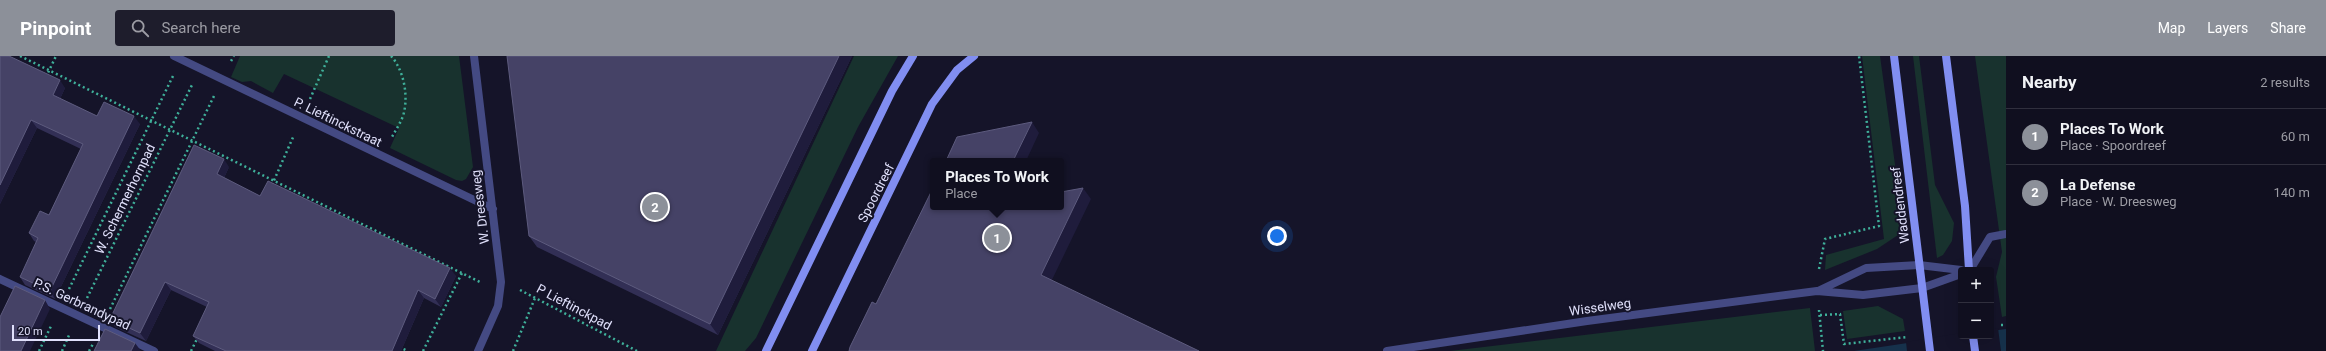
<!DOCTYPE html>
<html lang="en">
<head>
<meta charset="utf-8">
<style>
  :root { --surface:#100f1f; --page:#1e1d2c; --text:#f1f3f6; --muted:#9c9ca4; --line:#302f3d; --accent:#8c9099 }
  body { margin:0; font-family:Roboto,sans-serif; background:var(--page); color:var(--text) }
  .controls { position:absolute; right:12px; bottom:12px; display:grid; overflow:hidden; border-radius:4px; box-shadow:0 4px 16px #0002 }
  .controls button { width:36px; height:36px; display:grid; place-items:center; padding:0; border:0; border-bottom:1px solid var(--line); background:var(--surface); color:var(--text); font:20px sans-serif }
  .scale { position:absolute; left:12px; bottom:10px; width:88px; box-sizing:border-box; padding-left:4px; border:2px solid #e0e0fb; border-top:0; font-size:11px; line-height:14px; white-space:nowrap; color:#e0e0fb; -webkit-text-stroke:3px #151429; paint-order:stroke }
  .you { position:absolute; left:1277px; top:180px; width:14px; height:14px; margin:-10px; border:3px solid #fff; border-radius:50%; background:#1a73e8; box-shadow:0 0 0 6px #1a73e833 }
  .badge { display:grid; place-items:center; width:26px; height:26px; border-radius:50%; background:var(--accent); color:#fff; font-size:13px; font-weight:700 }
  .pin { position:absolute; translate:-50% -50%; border:2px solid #fff; box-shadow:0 1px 4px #0006 }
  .popup { position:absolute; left:930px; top:102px; width:134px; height:52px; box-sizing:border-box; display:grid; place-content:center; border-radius:4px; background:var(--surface); filter:drop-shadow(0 1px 3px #0005); font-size:13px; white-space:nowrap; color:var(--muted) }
  .popup b { font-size:15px; color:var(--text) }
  .popup::after { content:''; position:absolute; left:50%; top:100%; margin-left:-8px; border:8px solid transparent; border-top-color:var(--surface) }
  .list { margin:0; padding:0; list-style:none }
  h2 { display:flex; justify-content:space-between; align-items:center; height:52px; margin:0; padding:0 16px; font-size:17px }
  h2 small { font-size:13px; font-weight:400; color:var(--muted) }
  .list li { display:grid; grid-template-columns:26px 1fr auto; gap:12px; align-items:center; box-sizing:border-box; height:56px; padding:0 16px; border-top:1px solid var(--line) }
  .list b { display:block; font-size:15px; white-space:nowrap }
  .list p { margin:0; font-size:13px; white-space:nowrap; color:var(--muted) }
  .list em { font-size:13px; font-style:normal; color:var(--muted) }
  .icon { flex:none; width:22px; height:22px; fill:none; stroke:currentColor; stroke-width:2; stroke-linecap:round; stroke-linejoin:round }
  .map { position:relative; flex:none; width:2006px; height:295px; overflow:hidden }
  header { display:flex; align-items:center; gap:24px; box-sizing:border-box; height:56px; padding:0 20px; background:var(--accent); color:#fff }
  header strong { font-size:19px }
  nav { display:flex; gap:22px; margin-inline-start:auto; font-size:14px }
  .search { width:280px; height:36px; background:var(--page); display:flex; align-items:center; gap:10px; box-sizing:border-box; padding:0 14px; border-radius:4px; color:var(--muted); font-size:15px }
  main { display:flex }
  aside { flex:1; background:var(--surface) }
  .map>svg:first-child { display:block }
  .green { fill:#18322e }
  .water { fill:#16314b }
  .pier { fill:#151429 }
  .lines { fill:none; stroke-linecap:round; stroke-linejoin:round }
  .path { stroke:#3fb09a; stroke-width:2.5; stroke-dasharray:2 3; stroke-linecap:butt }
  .lane { stroke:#444a83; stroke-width:8 }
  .street { stroke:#444a83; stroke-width:8 }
  .secondary { stroke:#818ef1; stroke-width:8 }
  .wall { fill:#322f55 }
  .shaded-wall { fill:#1f1c3c }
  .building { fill:#454266; stroke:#5d5b7e }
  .labels { text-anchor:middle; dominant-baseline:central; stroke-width:4; stroke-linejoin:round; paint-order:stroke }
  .street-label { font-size:13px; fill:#e0e0fb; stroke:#151429 }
</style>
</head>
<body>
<header>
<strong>Pinpoint</strong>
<div class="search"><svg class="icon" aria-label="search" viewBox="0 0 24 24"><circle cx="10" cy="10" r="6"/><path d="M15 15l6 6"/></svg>Search here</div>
<nav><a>Map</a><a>Layers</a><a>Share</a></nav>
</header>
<main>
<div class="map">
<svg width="2006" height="295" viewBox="0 0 2006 295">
  <rect width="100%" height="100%" fill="#151429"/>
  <path class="green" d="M240 0H459L473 111 466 123 462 125 456 124 390 92 399 72 284 18 273 37 251 25 242 26 231 21Z
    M854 0H898L858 71 756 282 745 295H716Z
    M1862 0H1880L1901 152 1898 179 1877 193 1825 214 1826 199 1884 183Z
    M1913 0H1919L1935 129 1954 167 1952 185 1943 199 1937 202Z
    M1975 0H2006V260L2002 261 1996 221 2002 196Z
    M1878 250 1903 263 1905 275 1847 283 1843 255Z
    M1810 252 1815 295H1450Z"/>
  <path class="water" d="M2006 273V295H1854L1961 279 1991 280V275Z"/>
  <path class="pier" d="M1998 272 2001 295H1907L1906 286 1961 277V280H1991V273Z"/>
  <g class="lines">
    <path class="path" d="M20 0 482 227
      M391 0C404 14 409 41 403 60 400 68 395 75 391 83
      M231 5 234 0
      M46 21 56 0
      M310 43 329 0
      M272 129 294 79
      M1819 213 1825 183 1879 170 1859 0
      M69 233 173 20
      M520 234 637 295
      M87 242 192 29
      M110 253 214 40
      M1819 254 1823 295
      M1820 259 1840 258 1844 288 1907 281
      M2001 269H2006
      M399 291 408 295
      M39 295 52 268
      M62 295 70 277
      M89 295 93 288
      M191 295 198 281
      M423 295 462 217
      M513 295 535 242"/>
    <path class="lane" d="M1970 214 1990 181 2006 178"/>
    <path class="street" d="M174 0 493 153
      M474 0 501 226 498 250 478 295
      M0 223 154 295
      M1818 235 1866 212 1919 209 1961 214
      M1387 295 1587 265 1817 235 1863 239 1922 232 1961 218"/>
    <path class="secondary" d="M1894 0 1930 295
      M1946 0 1965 150 1969 214
      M1973 280 1975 295
      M766 295 892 35 913 0
      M812 295 932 48 957 14 974 0"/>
  </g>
  <path class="wall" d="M0 0 65 32 60 43 97 60 140 68 55 243 25 229 20 221 36 186 34 185 29 177 49 159 81 93 37 72 0 148Z
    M852 0 718 279 537 191 529 180Z
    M229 111 224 122 260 140 456 220 441 251 424 242 401 295H215L199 287 193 280 207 251 171 234 146 285 115 271 110 263Z"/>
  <path class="shaded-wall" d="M839 0H852L718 279 710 268Z
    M60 24 65 32 58 47 53 39Z
    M134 60 140 68 55 243 50 235Z
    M31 64 37 72 0 148V129Z
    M1032 66 1039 77 1026 105H1013Z
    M224 103 229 111 222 126 217 118Z
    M1083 132 1091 143 1049 230 1041 219Z
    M450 212 456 220 441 251 435 243Z
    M165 226 171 234 146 285 140 277Z
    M418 234 424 242 401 295H392Z
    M45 244 50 253 30 295H21Z
    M135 287 141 295H131Z"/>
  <path class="building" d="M0 0H9L60 24 53 39 97 60 104 46 134 60 50 235 20 221 38 182 29 177 40 155 49 159 83 88 31 64 0 129Z
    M507 0H839L710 268 529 180Z
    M1032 66 1013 105H946L957 81Z
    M194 89 224 103 217 118 260 140 268 125 450 212 435 243 418 234 392 295H226L193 280 209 246 165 226 140 277 110 263Z
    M933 132V151H1061V136L1083 132 1041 219 1199 295H849L850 291 872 246 876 248Z
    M15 230 45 244 21 295H0V261Z
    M105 273 135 287 131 295H94Z"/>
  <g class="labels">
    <g class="street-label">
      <text transform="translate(338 66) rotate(26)">P. Lieftinckstraat</text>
      <text transform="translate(876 137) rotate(-63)">Spoordreef</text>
      <text transform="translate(125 143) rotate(-64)">W. Schermerhornpad</text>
      <text transform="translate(1900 149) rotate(-97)">Waddendreef</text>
      <text transform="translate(480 151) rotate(-97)">W. Dreesweg</text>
      <text transform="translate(82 248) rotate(25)">P.S. Gerbrandypad</text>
      <text transform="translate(574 251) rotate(28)">P Lieftinckpad</text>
      <text transform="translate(1600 251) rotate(-8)">Wisselweg</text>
    </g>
  </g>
</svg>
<div class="controls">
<button>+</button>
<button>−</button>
</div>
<div class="scale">20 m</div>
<div class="you"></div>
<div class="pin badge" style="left:997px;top:182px">1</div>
<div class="popup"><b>Places To Work</b>Place</div>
<div class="pin badge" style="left:655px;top:151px">2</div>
</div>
<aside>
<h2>Nearby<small>2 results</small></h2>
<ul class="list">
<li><span class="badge">1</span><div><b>Places To Work</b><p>Place · Spoordreef</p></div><em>60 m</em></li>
<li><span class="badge">2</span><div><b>La Defense</b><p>Place · W. Dreesweg</p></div><em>140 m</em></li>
</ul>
</aside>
</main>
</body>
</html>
